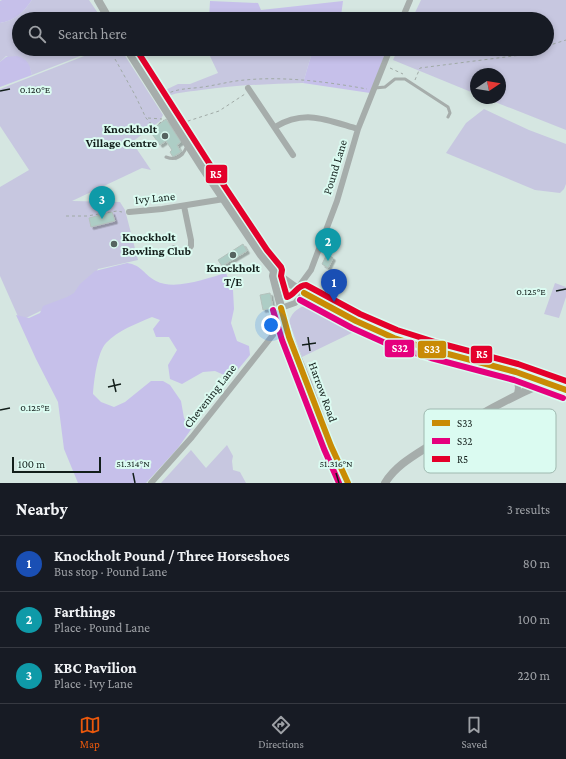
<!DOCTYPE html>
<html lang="en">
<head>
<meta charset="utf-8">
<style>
  :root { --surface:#171b24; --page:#242831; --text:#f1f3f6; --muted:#9ea1a6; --line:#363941; --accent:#ea580c }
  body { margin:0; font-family:"Crimson Pro",serif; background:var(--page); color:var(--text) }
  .compass { position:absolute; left:470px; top:68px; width:36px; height:36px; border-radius:50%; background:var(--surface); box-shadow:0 2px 6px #0003; rotate:78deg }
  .scale { position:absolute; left:12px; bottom:10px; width:89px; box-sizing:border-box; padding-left:4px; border:2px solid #121e1a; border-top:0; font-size:11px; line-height:14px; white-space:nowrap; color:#121e1a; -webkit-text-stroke:3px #dbfbf1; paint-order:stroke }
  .you { position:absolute; left:271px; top:325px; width:14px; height:14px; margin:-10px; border:3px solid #fff; border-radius:50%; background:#1a73e8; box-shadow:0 0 0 6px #1a73e833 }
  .badge { display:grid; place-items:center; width:26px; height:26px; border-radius:50%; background:var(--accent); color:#fff; font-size:13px; font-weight:700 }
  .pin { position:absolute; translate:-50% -33px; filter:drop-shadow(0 1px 2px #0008) }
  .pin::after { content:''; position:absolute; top:21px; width:14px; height:12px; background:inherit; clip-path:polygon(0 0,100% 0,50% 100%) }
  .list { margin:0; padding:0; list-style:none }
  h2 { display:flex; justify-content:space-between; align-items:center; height:52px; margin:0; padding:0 16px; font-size:17px }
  h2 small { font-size:13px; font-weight:400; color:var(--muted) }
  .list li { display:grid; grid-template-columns:26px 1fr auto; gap:12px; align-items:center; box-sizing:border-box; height:56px; padding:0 16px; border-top:1px solid var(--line) }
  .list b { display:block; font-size:15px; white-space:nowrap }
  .list p { margin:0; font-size:13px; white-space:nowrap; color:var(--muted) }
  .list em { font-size:13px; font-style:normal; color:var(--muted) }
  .icon { flex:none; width:22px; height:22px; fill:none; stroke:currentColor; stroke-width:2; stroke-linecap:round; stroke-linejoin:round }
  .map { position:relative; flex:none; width:566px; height:483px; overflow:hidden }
  .search { position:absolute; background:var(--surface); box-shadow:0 2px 6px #0003; left:12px; right:12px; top:12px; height:44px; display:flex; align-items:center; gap:10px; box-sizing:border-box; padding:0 14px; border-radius:22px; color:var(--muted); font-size:15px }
  .sheet { height:220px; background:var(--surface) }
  nav { display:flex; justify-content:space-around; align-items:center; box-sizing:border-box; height:56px; border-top:1px solid var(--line); background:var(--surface); font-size:11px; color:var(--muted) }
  nav a { display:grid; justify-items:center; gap:2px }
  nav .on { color:var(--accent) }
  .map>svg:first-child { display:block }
  .green { fill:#c7c7e0 }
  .forest { fill:#c6c0ea }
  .building { fill:#adcdc5; stroke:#b4c2bd; filter:url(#shadow) }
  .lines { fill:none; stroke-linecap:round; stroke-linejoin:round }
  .path { stroke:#a0aaa6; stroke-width:1; stroke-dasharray:3 3; stroke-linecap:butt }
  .service { stroke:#a6adab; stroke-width:3 }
  .minor { stroke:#a6adab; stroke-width:6 }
  .tertiary { stroke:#a6adab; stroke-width:8 }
  .bus-1-casing { stroke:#dbfbf1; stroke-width:9 }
  .bus-2-casing { stroke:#dbfbf1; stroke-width:9 }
  .bus-3-casing { stroke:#dbfbf1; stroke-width:9 }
  .bus-1 { stroke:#c98b05; stroke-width:6 }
  .bus-2 { stroke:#e5007d; stroke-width:6 }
  .bus-3 { stroke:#e4002b; stroke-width:6 }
  .ticks { fill:none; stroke:#121e1a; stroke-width:1.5 }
  .poi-dot { fill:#566460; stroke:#dbfbf1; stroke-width:1.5 }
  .labels { text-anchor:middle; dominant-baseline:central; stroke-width:4; stroke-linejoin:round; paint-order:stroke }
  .poi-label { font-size:12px; font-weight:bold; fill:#121e1a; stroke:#dbfbf1; text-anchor:end }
  .street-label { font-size:12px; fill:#121e1a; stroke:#dbfbf1 }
  .key { fill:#dbfbf1; stroke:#9fb9b0; stroke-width:1 }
  .key-label { font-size:11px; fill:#121e1a }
  .ticks-label { font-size:10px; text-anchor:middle; fill:#121e1a; stroke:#dbfbf1; stroke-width:4; stroke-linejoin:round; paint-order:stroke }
  .line-badge { stroke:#dbfbf1; stroke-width:1.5 }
  .badge-label { font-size:11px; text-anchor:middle; font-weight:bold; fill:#fff }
</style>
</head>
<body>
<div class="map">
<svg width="566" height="483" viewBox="0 0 566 483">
  <defs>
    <filter id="shadow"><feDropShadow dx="2.5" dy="2.5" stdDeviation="0" flood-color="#0004"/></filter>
  </defs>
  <rect width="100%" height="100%" fill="#d5e6e1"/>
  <path class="green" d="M32 0H89L102 19H19V49H98L32 75 30 68 6 56 0 62V23C16 20 23 13 32 0Z
    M421 0H566V130L485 98H500V74H476V94L393 60 398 49H547V19H412Z
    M102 49H120L122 51 163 115 160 121 132 142 151 170 142 168 72 201 120 202 125 210 138 260 98 269 85 289 20 321 0 276V187L29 170 0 126V89Z
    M208 49H313L303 83C269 84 235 85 201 90 187 92 174 92 162 99L163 94 159 93 178 84H190L218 73 208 52Z
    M484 109 529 130 566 144V184L564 189 560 193 535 190 446 153 466 123Z
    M555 283 566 287V297L559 318 544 314Z
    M311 303 362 328 302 357 289 322C292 310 301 307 311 303Z
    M227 445 233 456 232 461 233 470 240 472 246 483H161L191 450 206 468Z"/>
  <path class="forest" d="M2 0H32C23 13 16 20 0 23V1Z
    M210 1 258 3 261 10 343 1 341 16 368 19H209Z
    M313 49H387L370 93 303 83Z
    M17 56C28 59 30 65 32 75L0 87V62L6 57Z
    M127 263C142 265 144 275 156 281 175 291 207 278 226 273L233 290 234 309 231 323 237 341 249 346 250 355 231 378 215 371 203 372 182 384 170 379 168 365 177 350 169 337H156L153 329 160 320 152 317C136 324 118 330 106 343 97 353 94 381 93 394L101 402 114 407 125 402 151 381H163L170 385 181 401 184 418 192 428 178 448 146 483H78L64 449 58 402 36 359 16 315 29 318 40 313 43 306 67 297 74 293 80 284 95 271Z"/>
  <path class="building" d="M166 119 181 142 177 145 181 152 173 157 170 152 172 150 166 141 160 145 150 131Z
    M112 212 115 221 91 227 89 218Z
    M243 244 247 251 222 266 218 260Z
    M327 254 333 258 328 268 322 264Z
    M270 293 273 308 263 310 260 295Z"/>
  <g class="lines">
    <path class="path" d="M547 46 566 40
      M115 59 135 95 146 118 154 127
      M390 68 403 74
      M415 80 420 68 521 55 539 49
      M165 95C177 88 189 89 203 87 217 85 231 81 245 80 285 76 328 82 367 89
      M148 118 162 119
      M182 123 219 111 245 94
      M149 131 164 120
      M66 216H87L117 211 122 212"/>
    <path class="service" d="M375 88 385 87 395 79H405L448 107 450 113 448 117
      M166 157C176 161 183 156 187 146"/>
    <path class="minor" d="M402 19 410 0
      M248 88 293 155
      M275 127C305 109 327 120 358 129
      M129 212 162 209 224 199
      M174 248 175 254 185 253 191 246V240L184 206
      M297 289 311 270 337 201 358 129 390 49
      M281 308 295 303 304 293
      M516 372 518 388 517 394
      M151 483 192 437 284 321"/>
    <path class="tertiary" d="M98 0 109 19
      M127 49 202 167 261 255 274 271 281 277 309 297 366 325 394 338 433 350 516 372 566 390
      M274 271 273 276 288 334 308 383 333 452 348 483
      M385 483C396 465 415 455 432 444 466 422 502 401 539 385L543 382"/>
    <defs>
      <path id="bus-1" d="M304 293 356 321 394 338 433 350 516 372 566 390
        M281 308 289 337 331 446 348 483"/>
      <path id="bus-2" d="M300 300 352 328 392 346 431 358 514 380 563 398
        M273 310 282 340 324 449 339 483"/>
      <path id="bus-3" d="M136 49 209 163 267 250 281 267 282 270 281 276 287 297C295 295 297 285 306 285L360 314 397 330 435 342 518 364 566 381"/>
    </defs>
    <use href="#bus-1" class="bus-1-casing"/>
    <use href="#bus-2" class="bus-2-casing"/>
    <use href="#bus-3" class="bus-3-casing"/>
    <use href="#bus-1" class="bus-1"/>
    <use href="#bus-2" class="bus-2"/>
    <use href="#bus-3" class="bus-3"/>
  </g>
  <path class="ticks" d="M0 91 10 89M556 291 566 289M308 337 310 351M302 345 316 343M113 379 116 392M108 387 121 384M0 410 10 408M133 473 135 483M336 473 339 483"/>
  <g class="poi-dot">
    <circle cx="165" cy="136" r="4"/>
    <circle cx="114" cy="244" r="4"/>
    <circle cx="233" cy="255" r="4"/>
  </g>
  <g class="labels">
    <g class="poi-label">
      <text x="157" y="129">Knockholt<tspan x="157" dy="14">Village Centre</tspan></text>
      <text x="122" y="237" text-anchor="start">Knockholt<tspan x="122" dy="14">Bowling Club</tspan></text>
      <text x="233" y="268" text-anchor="middle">Knockholt<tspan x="233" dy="14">T/E</tspan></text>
    </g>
    <g class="street-label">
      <text transform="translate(335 167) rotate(-73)">Pound Lane</text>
      <text transform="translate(155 198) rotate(-6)">Ivy Lane</text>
      <text transform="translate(323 392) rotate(70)">Harrow Road</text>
      <text transform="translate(210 396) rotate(-52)">Chevening Lane</text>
    </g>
  </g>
  <rect x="424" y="409" width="132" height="64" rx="6" class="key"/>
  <rect x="432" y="420" width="18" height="6" fill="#c98b05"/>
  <rect x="432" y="438" width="18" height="6" fill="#e5007d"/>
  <rect x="432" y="456" width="18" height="6" fill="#e4002b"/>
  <g class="key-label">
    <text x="457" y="427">S33</text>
    <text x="457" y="445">S32</text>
    <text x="457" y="463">R5</text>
  </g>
  <g class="ticks-label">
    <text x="35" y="93">0.120°E</text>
    <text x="531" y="295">0.125°E</text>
    <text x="35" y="411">0.125°E</text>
    <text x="133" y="467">51.314°N</text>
    <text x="336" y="467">51.316°N</text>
  </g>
  <g class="line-badge">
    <rect x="205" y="164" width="23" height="20" rx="4" fill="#e4002b"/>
    <rect x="384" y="339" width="31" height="19" rx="4" fill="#e5007d"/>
    <rect x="417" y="340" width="30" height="19" rx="4" fill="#c98b05"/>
    <rect x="470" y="345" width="23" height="19" rx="4" fill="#e4002b"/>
  </g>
  <g class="badge-label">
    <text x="216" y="178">R5</text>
    <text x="400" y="352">S32</text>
    <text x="432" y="353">S33</text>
    <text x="482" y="358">R5</text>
  </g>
</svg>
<svg class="compass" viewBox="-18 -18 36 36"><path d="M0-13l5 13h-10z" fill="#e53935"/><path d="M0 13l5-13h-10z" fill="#9ea1a6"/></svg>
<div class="scale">100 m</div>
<div class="you"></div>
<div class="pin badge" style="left:334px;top:302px;background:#1a4fb4">1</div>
<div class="pin badge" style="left:328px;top:261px;background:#0f9aa8">2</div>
<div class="pin badge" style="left:102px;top:219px;background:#0f9aa8">3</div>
<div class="search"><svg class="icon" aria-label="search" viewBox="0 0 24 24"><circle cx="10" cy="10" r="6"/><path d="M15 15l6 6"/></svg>Search here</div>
</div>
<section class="sheet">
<h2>Nearby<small>3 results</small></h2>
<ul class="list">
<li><span class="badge" style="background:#1a4fb4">1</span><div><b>Knockholt Pound / Three Horseshoes</b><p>Bus stop · Pound Lane</p></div><em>80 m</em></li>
<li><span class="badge" style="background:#0f9aa8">2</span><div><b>Farthings</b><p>Place · Pound Lane</p></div><em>100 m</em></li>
<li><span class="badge" style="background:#0f9aa8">3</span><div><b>KBC Pavilion</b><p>Place · Ivy Lane</p></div><em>220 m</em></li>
</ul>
</section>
<nav>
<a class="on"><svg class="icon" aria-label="map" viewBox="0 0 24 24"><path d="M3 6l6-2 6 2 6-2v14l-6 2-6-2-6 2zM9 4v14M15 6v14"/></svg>Map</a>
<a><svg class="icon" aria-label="directions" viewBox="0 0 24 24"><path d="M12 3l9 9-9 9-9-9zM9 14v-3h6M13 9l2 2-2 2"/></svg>Directions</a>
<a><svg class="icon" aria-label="saved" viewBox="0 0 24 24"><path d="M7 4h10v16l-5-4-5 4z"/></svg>Saved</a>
</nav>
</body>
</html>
